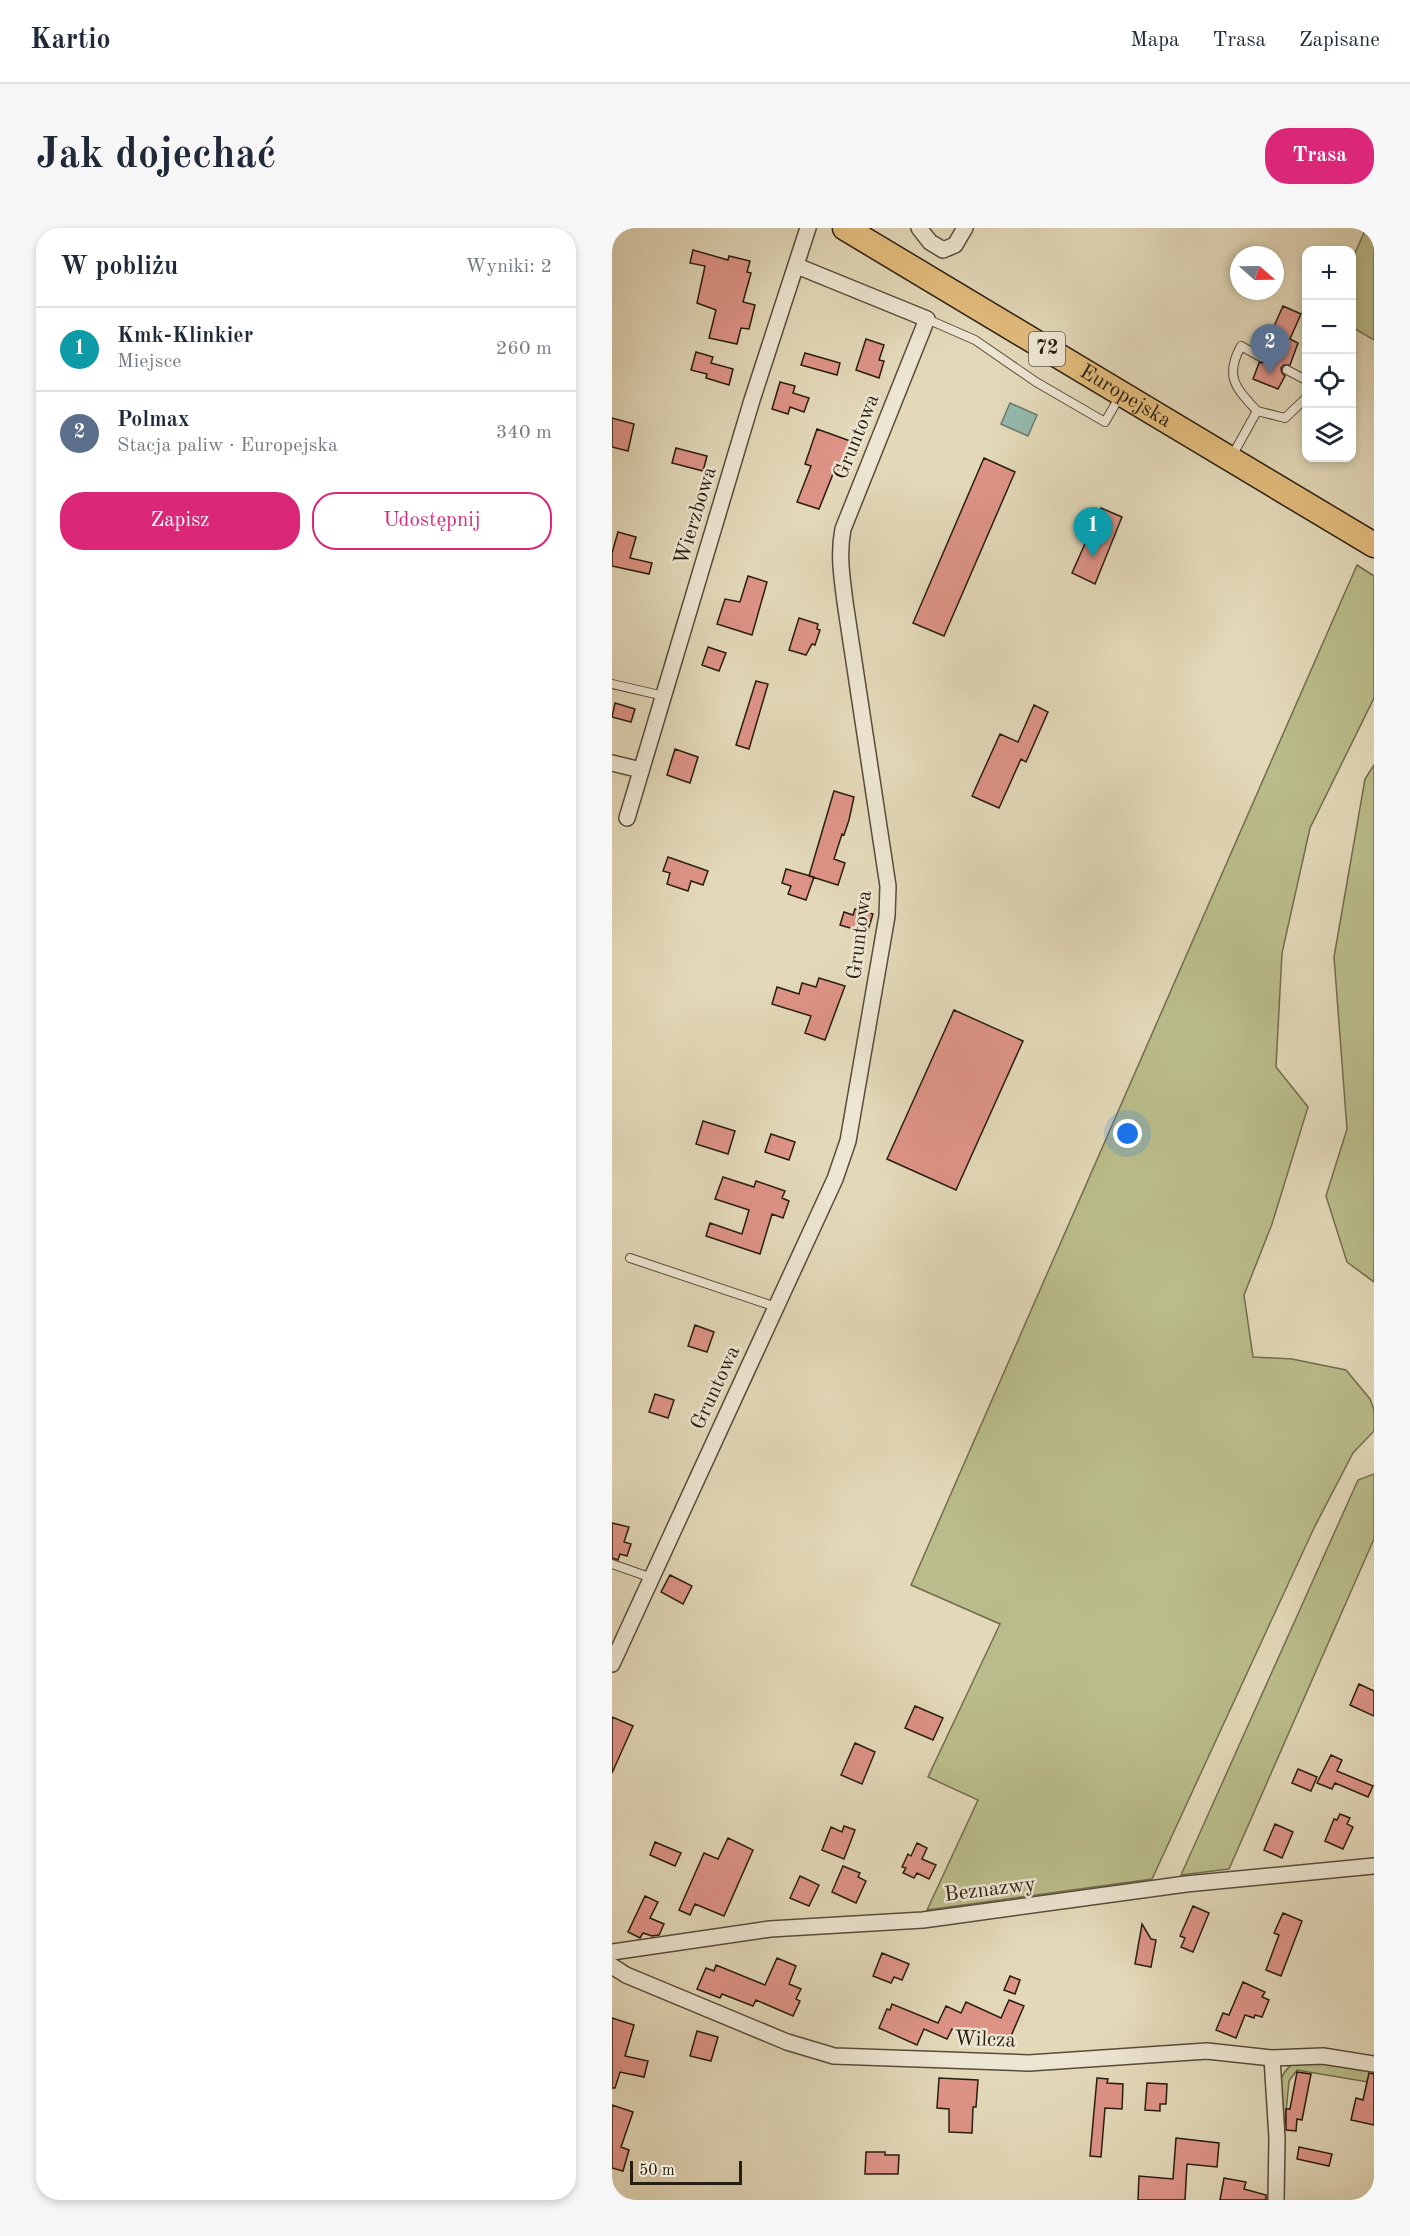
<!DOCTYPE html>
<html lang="pl">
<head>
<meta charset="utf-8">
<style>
  :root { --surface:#fff; --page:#f6f6f7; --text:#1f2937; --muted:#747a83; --line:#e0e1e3; --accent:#db2777 }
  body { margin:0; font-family:"Old Standard TT",serif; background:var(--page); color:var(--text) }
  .controls { position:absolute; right:18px; top:18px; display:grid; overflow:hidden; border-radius:12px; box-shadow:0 3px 9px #0003 }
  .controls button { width:54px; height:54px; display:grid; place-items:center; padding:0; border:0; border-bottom:2px solid var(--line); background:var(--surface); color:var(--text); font:30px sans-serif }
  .compass { position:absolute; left:618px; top:18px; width:54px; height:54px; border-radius:50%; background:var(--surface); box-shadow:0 3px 9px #0003; rotate:110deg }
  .scale { position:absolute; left:18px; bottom:15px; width:112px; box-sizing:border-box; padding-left:6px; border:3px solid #291d0f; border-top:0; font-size:16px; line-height:21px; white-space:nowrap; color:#291d0f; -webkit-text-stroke:4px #ede6d2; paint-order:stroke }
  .you { position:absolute; left:516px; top:906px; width:21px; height:21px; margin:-15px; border:4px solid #fff; border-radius:50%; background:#1a73e8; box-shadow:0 0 0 9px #1a73e833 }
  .badge { display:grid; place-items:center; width:39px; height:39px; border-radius:50%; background:var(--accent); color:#fff; font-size:20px; font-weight:700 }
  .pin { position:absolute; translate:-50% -50px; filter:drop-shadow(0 2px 3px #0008) }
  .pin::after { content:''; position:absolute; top:32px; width:21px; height:18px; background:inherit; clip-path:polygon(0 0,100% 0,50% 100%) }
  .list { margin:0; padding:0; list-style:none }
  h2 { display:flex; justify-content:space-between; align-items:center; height:78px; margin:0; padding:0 24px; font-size:26px }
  h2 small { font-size:20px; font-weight:400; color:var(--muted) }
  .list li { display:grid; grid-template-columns:39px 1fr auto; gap:18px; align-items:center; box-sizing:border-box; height:84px; padding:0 24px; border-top:2px solid var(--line) }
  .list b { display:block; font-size:22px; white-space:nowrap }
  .list p { margin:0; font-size:20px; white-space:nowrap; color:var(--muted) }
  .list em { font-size:20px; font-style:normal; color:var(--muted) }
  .actions { display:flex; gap:12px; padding:18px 24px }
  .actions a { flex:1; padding:14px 0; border:2px solid var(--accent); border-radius:24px; text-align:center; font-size:21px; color:var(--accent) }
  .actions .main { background:var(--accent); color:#fff }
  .icon { flex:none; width:33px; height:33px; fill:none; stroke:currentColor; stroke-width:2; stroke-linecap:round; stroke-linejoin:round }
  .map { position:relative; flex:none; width:762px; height:1972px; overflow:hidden; border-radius:24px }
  header { display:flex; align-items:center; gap:36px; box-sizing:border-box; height:84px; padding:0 30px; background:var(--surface); border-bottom:2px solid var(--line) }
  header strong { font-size:28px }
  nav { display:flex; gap:33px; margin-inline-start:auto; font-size:21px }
  .intro { display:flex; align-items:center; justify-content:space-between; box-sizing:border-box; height:144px; padding:0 36px }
  h1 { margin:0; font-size:42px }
  .button { padding:15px 27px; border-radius:24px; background:var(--accent); color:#fff; font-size:21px; font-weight:700 }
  main { display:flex; gap:36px; padding:0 36px }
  aside { flex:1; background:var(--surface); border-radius:24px; box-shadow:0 3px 9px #0003 }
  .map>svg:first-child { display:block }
  .green { fill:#babd8b; stroke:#726d4d; stroke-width:1.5 }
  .water { fill:#95baaf; stroke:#6a7b6f; stroke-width:1.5 }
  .building { fill:#de9487; stroke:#291d0f; stroke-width:1.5 }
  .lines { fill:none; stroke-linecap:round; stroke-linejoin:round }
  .lane-casing { stroke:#584c3a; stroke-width:10 }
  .street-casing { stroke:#584c3a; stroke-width:18 }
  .primary-casing { stroke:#291d0f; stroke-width:27 }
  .lane { stroke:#ede6d2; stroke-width:8 }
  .street { stroke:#ede6d2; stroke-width:15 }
  .primary { stroke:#e2bc7c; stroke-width:24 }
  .labels { text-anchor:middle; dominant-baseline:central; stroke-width:5; stroke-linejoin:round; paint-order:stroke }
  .shield { fill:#ede6d2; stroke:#64594a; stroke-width:1.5 }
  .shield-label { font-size:20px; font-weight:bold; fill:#291d0f }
  .street-label { font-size:21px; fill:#291d0f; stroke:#ede6d2 }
</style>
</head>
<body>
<header>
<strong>Kartio</strong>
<nav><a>Mapa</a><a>Trasa</a><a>Zapisane</a></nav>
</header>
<div class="intro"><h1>Jak dojechać</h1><a class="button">Trasa</a></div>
<main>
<aside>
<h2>W pobliżu<small>Wyniki: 2</small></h2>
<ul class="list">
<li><span class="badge" style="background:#0f9aa8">1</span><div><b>Kmk-Klinkier</b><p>Miejsce</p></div><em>260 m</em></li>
<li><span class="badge" style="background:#5c6f8a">2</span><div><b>Polmax</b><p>Stacja paliw · Europejska</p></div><em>340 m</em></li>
</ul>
<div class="actions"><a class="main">Zapisz</a><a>Udostępnij</a></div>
</aside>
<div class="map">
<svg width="762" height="1972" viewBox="0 0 762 1972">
  <rect width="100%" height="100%" fill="#e3d9b9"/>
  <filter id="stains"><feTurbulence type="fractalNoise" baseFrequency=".00333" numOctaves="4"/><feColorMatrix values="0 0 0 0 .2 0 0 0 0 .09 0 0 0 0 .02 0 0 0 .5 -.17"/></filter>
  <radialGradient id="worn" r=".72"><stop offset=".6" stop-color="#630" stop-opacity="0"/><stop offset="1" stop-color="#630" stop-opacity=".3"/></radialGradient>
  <path class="green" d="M754 0H762V112L740 99V32Z
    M745 337 762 348V470L698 600 670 725 664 839 696 879 660 996 632 1067 641 1129 680 1131 734 1142 758 1171 762 1182V1203L741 1225 702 1300 540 1651 315 1682 366 1572 316 1549 388 1396 299 1357Z
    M762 537V1054L735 1034 714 968 735 901 722 729 753 551Z
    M762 1246V1311L617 1641 569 1647 746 1252Z
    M686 1833 762 1840V1855L685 1842 677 1853 672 1905C667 1880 658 1846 686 1833Z"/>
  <path class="water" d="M398 175 425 187 416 208 389 196Z"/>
  <path class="building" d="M81 22 116 32 117 28 138 33 135 44 139 45 131 74 143 77 137 101 129 100 125 116 97 110 104 82 85 75 93 38 78 35Z
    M671 78 689 86 678 111 686 115 678 137H672L669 140 670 145 673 148 666 161 641 151 647 135 652 134 654 131V126L651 123Z
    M254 111 272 117 267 132 272 133 267 150 244 142Z
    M84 124 101 129 99 135 121 141 117 157 94 150 95 146 79 142Z
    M193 125 228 135 225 147 189 137Z
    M168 154 183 158 181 165 197 170 192 184 178 179 176 186 160 181Z
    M0 190 22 196 16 223 0 219Z
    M205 201 241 214 228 248 221 246 207 281 185 274 199 238 193 236Z
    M64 220 95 228 91 243 60 235Z
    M372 230 403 244 332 408 301 395Z
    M489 280 510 289 483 356 460 345Z
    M6 304 24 309 18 330 40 335 37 346 0 338V325Z
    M136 348 155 354 140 407 105 396 113 371 128 374Z
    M187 390 206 396 205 401 208 402 203 417 200 416 194 427 177 422Z
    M96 419 114 425 107 443 90 437Z
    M144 453 156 456 137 521 124 517Z
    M3 475 23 481 19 494 0 489Z
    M422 477 436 484 414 534 409 531 387 580 360 568 388 506 406 514Z
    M63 521 86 529 78 555 55 547Z
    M222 563 242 569 237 592 232 607 230 606 222 631 233 635 226 657 197 648Z
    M56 629 96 643 91 657 79 653 76 663 55 656 58 645 51 643Z
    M174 641 202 649 194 672 176 666 179 658 170 655Z
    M243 681 261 686 255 705 228 697 232 684 241 687Z
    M207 750 233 758 213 812 193 805 199 788 160 776 165 759 187 766 190 755 204 759Z
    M342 782 411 813 344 962 275 931Z
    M91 893 123 903 116 926 84 916Z
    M159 906 183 914 177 932 153 924Z
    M111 949 142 959 144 953 173 963 170 970 177 973 171 990 160 986 148 1026 94 1008 98 995 130 1006 137 982 103 971Z
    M83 1097 102 1104 95 1124 76 1118Z
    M43 1166 62 1172 56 1190 37 1184Z
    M0 1295 17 1299 12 1314 19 1316 15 1328 8 1326 6 1332 0 1330Z
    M58 1347 80 1358 71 1376 49 1364Z
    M747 1456 762 1463V1488L738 1477Z
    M303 1478 331 1490 321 1512 293 1500Z
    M0 1489 21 1498 0 1545Z
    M243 1515 263 1524 250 1556 229 1547Z
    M719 1527 730 1532 725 1543 761 1558 756 1569 723 1555 720 1561 705 1555Z
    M686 1541 705 1549 699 1563 680 1555Z
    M728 1586 738 1590 735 1596 741 1599 731 1621 713 1613 722 1591 725 1592Z
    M663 1596 681 1604 670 1630 652 1622Z
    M232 1598 243 1602 232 1631 210 1622 219 1599 230 1604Z
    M116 1610 141 1622 112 1688 83 1676 78 1687 67 1682 92 1625 106 1631Z
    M43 1614 69 1625 63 1638 38 1627Z
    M305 1615 315 1620 310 1631 324 1637 317 1651 305 1645 302 1650 291 1645 294 1640 290 1639 296 1626 299 1628Z
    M231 1638 248 1645 246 1649 254 1653 244 1675 220 1664Z
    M188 1648 207 1657 197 1678 178 1670Z
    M33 1668 46 1674 38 1690 52 1696 47 1707 40 1708 31 1705 28 1710 16 1704Z
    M581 1678 597 1685 581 1724 569 1719 573 1710 568 1708Z
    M671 1685 690 1693 669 1748 654 1742 667 1707 662 1705Z
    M530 1696 539 1711 544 1712 539 1739 523 1736Z
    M270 1725 297 1736 290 1752 282 1749 279 1755 261 1748Z
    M165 1730 184 1738 177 1756 189 1761 184 1771 188 1773 181 1788 144 1772 141 1778 110 1766 108 1770 85 1761 94 1740 102 1743 104 1737 153 1757Z
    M398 1748 408 1752 403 1766 392 1762Z
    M631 1754 653 1764 650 1769 657 1772 650 1789 643 1787 642 1790 633 1787 624 1810 604 1802 611 1785 617 1787Z
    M397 1772 412 1778 395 1817 360 1802 358 1809 340 1801 335 1811 312 1801 305 1817 267 1800 275 1781 278 1782 280 1776 326 1795 334 1778 349 1785 354 1774 389 1790Z
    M0 1790 22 1797 13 1828 36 1833 32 1849 8 1844 3 1860H0Z
    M85 1803 106 1809 99 1833 78 1828Z
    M685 1844 699 1846 690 1892 685 1891 684 1903 674 1902V1881H678Z
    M757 1845 762 1846V1897L739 1892 744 1870 751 1872Z
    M327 1850 366 1852 364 1879H361L360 1905 337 1904V1881L325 1880Z
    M485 1850 496 1851 495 1855 511 1856 510 1881 493 1880 489 1929 478 1928Z
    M535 1855 555 1856 554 1876H548V1883L533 1882Z
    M0 1877 21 1884 9 1919 17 1922 11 1943 0 1940Z
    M564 1910 607 1915 605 1939 575 1936 573 1972H526L527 1948 561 1951Z
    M687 1919 720 1926 717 1938 685 1931Z
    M254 1924H273V1927H287L286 1946H253Z
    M612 1950 634 1954 632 1961 654 1967V1972H608Z"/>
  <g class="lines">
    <defs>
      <path id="lane" d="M315 91 363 112 424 154 493 194 508 168
        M675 142 694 152
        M645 183C624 160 612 149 629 118L649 129
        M620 228 645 183 673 190 694 170
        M0 456 52 468
        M18 1030 164 1079
        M0 1336 40 1350"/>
      <path id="street" d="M307 0 318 14 331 22 343 17 353 0
        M0 535 29 542
        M15 590 140 172 196 0
        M0 1436 223 951 236 913 275 688 276 658 233 374C230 349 226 327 231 301L315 91 185 38
        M0 1724 158 1701 311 1692 574 1656 762 1638
        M0 1738 14 1747 175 1814 222 1828 417 1835 595 1823 660 1830 711 1828 762 1836
        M660 1830 665 1910 664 1972"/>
      <g id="primary">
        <path id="s1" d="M233 0 762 317"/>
      </g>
    </defs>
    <use href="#lane" class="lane-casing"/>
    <use href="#street" class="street-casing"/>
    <use href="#primary" class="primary-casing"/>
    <use href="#lane" class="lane"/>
    <use href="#street" class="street"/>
    <use href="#primary" class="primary"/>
  </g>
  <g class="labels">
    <rect class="shield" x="417" y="104" width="36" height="34" rx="4.5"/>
    <g class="shield-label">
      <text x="435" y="121">72</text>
    </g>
    <g class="street-label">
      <text stroke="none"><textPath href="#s1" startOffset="327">Europejska</textPath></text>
      <text transform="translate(245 209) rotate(-68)">Gruntowa</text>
      <text transform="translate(84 288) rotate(-73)">Wierzbowa</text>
      <text transform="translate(248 707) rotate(-83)">Gruntowa</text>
      <text transform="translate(104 1160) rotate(-65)">Gruntowa</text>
      <text transform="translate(378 1662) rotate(-7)">Beznazwy</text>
      <text transform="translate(373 1812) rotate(2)">Wilcza</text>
    </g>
  </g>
  <rect width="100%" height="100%" filter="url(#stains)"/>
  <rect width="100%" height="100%" fill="url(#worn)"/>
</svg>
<div class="controls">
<button>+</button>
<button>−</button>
<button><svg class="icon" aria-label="locate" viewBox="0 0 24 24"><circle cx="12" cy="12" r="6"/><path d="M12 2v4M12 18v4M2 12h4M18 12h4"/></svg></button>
<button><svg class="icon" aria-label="layers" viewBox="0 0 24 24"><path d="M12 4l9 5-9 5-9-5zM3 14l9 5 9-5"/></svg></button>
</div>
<svg class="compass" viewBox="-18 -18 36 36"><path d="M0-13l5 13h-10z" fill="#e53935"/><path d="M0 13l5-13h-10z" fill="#747a83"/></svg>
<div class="scale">50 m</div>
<div class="you"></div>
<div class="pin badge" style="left:481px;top:329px;background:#0f9aa8">1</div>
<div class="pin badge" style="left:658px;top:146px;background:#5c6f8a">2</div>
</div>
</main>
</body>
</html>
